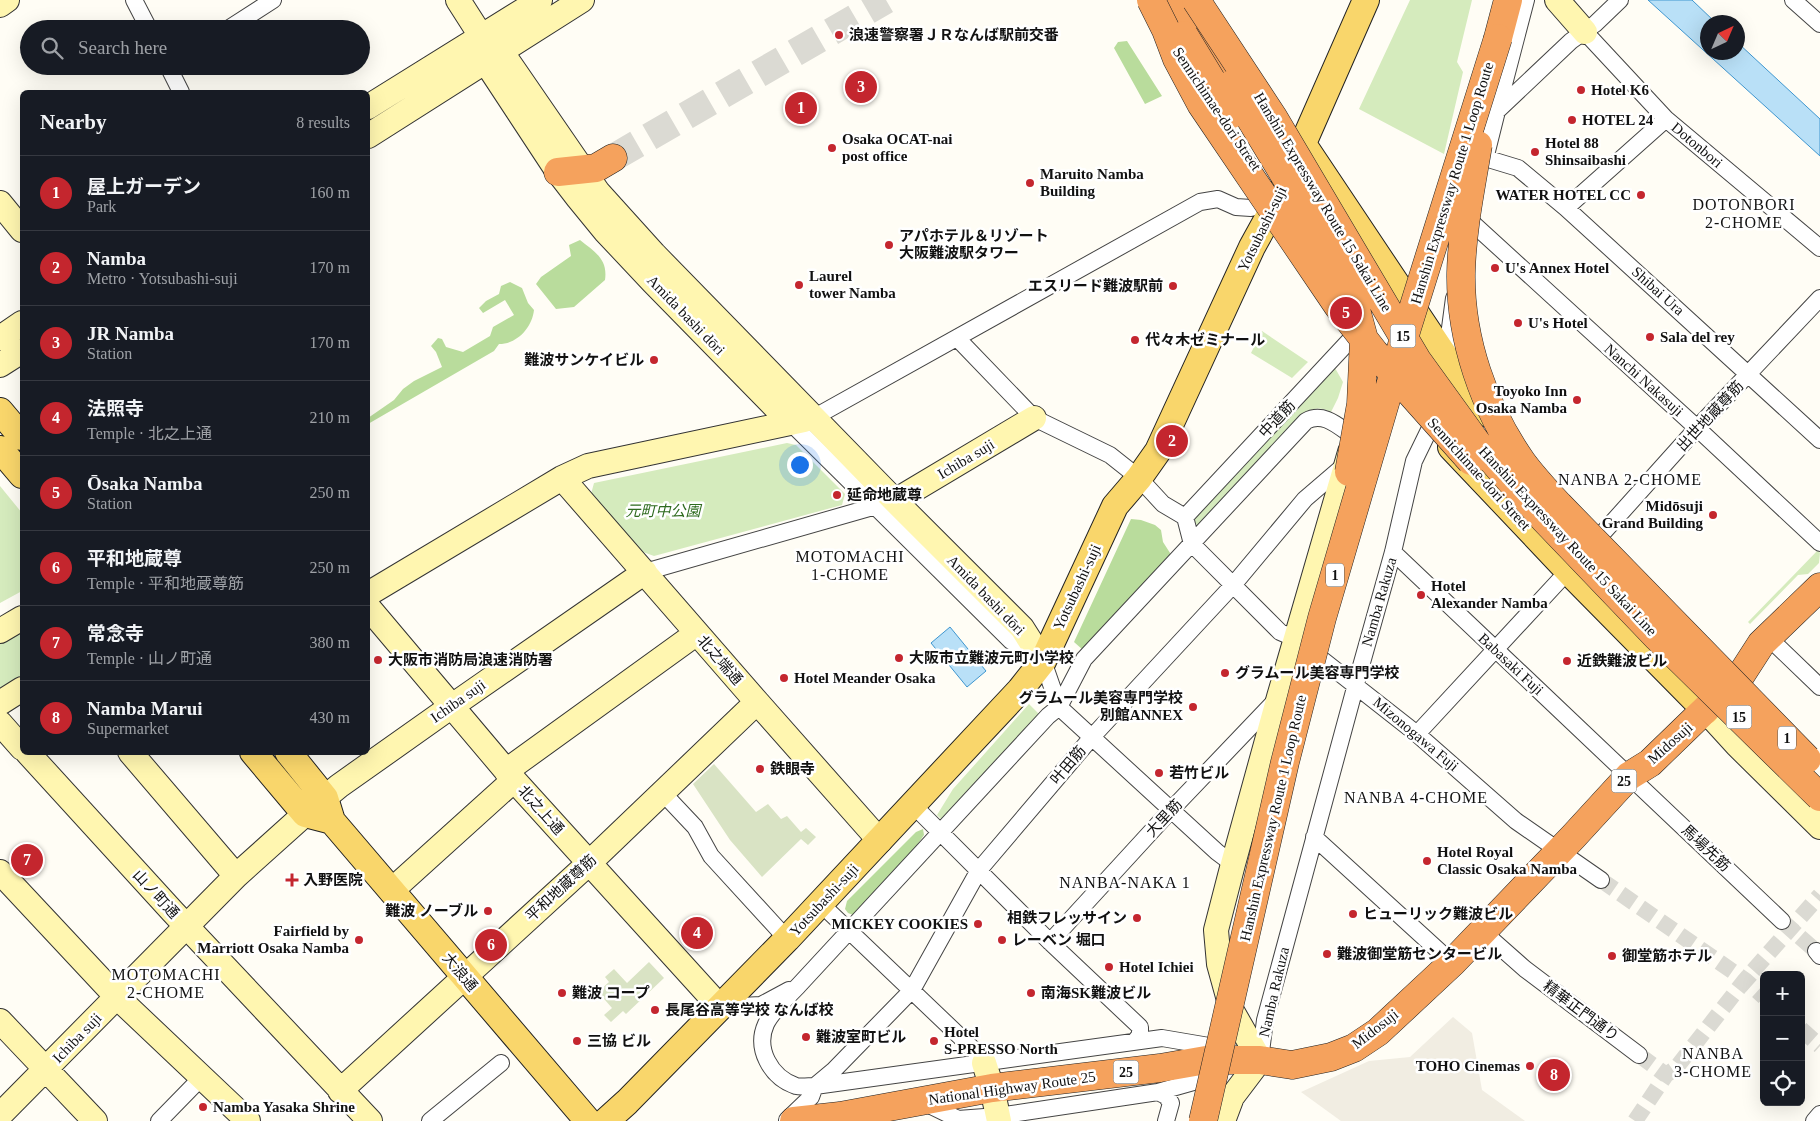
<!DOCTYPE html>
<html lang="en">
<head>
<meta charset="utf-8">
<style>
  :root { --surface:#171b24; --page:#242831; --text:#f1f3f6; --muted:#9ea1a6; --line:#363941; --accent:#c4262e }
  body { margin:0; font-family:"Times New Roman","Noto Sans JP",serif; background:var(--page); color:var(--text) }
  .controls { position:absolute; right:15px; bottom:15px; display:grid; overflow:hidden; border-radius:8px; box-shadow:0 5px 20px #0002 }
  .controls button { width:45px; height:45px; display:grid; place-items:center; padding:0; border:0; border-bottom:1px solid var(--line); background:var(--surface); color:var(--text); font:25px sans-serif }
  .compass { position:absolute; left:1700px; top:15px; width:45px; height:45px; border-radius:50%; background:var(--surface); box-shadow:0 5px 20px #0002; rotate:44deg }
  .you { position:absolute; left:799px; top:464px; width:18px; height:18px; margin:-12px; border:4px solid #fff; border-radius:50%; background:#1a73e8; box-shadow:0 0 0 8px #1a73e833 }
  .badge { display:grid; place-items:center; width:32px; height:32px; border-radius:50%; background:var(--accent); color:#fff; font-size:16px; font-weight:700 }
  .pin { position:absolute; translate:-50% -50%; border:2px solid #fff; box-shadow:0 1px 5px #0006 }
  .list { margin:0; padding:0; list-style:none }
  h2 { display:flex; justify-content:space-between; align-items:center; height:65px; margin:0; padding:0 20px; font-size:21px }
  h2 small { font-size:16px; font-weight:400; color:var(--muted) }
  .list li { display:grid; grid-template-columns:32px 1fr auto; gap:15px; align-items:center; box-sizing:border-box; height:75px; padding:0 20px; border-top:1px solid var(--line) }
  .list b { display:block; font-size:19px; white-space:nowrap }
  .list p { margin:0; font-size:16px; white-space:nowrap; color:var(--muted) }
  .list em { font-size:16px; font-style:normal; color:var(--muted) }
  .icon { flex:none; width:28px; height:28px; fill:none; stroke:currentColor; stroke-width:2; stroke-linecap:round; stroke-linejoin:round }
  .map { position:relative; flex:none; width:1820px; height:1121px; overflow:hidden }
  .search { position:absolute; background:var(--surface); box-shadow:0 5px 20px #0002; left:20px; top:20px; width:350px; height:55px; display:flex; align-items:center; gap:12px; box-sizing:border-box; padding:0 18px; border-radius:28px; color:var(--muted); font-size:19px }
  .panel { position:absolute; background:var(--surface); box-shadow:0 5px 20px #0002; left:20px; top:90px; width:350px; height:665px; border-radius:8px }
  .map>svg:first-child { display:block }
  .green { fill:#d5ebbd }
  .forest { fill:#b9dc9c }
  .cemetery { fill:#d9e3c4 }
  .plaza { fill:#f1ede2 }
  .water { fill:#b9e0f7; stroke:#3f96cf }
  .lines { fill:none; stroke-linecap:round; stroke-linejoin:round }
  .street-tunnel { stroke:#dbdad3; stroke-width:16; stroke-dasharray:16 8; stroke-linecap:butt }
  .highway-tunnel { stroke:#dbdad3; stroke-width:28; stroke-dasharray:28 14; stroke-linecap:butt }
  .street-casing { stroke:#444; stroke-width:18 }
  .secondary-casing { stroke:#333; stroke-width:26 }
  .primary-casing { stroke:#222; stroke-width:28 }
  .highway-casing { stroke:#222; stroke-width:29 }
  .street { stroke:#fff; stroke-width:16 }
  .secondary { stroke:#fff6b0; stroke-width:24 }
  .primary { stroke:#f9d66b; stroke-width:26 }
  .highway { stroke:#f5a25d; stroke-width:28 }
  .highway-bridge-casing { stroke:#222; stroke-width:29; stroke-linecap:butt }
  .highway-bridge { stroke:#f5a25d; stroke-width:28 }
  .poi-dot { fill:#c4262e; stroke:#fff; stroke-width:2 }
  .labels { text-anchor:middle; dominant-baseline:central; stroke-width:5; stroke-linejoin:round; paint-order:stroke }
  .shield { fill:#fff; stroke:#585858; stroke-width:1 }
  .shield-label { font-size:14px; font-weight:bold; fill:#111 }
  .poi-label { font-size:15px; font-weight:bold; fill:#111; stroke:#fff; text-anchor:start }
  .street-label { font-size:15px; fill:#111; stroke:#fff }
  .park-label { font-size:15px; font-style:italic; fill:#2f6b1f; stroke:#fff }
  .neighbourhood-label { font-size:16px; letter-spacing:1px; fill:#111; stroke:#fff }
</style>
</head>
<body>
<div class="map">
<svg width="1820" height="1121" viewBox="0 0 1820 1121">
  <rect width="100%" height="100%" fill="#fffdf5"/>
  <path class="green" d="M1410 0H1472L1457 62 1463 72 1444 154 1359 109Z
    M1262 331 1308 362 1292 378 1251 353Z
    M1335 368 1343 382 1338 398 1331 412C1320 407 1315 407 1305 414L1200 525H1197L1193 520Z
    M787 443 796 445 845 494 842 505 654 556 643 552 591 494 594 483Z
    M0 486 22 513V591L0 603Z
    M1818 550 1820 553 1819 563 1808 574 1798 575 1750 624 1748 622Z
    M22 626V675L0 688V639Z
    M1029 704 1040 715 963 799 941 819 937 815 953 789Z"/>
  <path class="forest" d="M1127 41 1162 96 1145 104 1114 48 1118 42Z
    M580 240C595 252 608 259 605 280L574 307 556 309 536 284 541 277 571 256 569 245Z
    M510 282 522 288 528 303 534 310C532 328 517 344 499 344L494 351 368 424V418L394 400 403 389 414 381 442 367 436 352 431 346 438 338 442 339 446 347 463 352 490 336 493 327 514 315 505 300 483 313 479 308 486 301 499 294 501 286Z
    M1131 519 1141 520 1155 525 1161 530 1163 542 1172 556 1083 650 1074 642Z
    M923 829 924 835 906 861 853 915 848 913 845 909 847 901 916 832Z"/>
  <path class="cemetery" d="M714 764 756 812 768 804 781 819 787 816 801 832 806 828 816 837 808 845 801 839 762 877 730 840 693 784Z
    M649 962 664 978 626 1014 623 1011 611 1022 604 1015 612 1008 598 992 609 982 605 977 614 969 627 983Z"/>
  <path class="plaza" d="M1453 1017 1472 1033 1482 1090 1525 1121H1341L1301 1092 1369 1061 1410 1057Z"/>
  <path class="water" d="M1648 0H1692L1715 22H1708V52H1738V43L1820 119V156Z
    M950 627 986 671 967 687 931 643Z"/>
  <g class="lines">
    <path class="street-tunnel" d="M1601 880 1745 980 1764 997
      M1782 921 1816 951
      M1801 1029 1820 1046
      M1639 1055 1666 1075
      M1635 1121 1666 1075 1676 1068 1745 980 1820 895"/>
    <path class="highway-tunnel" d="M613 158 886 0"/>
    <defs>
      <path id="street" d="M134 0 149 29
        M1793 0 1820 24
        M228 29 273 0
        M1585 32 1666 119 1820 248
        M168 66 181 92
        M1497 111 1526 0
        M1485 158 1518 168 1566 208 1820 440
        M1485 159 1497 111 1571 41 1595 24 1620 0
        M1566 208 1666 119
        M1469 220 1697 428 1820 543
        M957 338 1034 418 1110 455 1139 478 1163 504 1185 517 1192 544 1280 632 1296 639 1417 734 1516 821 1601 880
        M1446 358 1454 298
        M813 418 1200 202 1218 199 1236 207 1251 208 1274 200
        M791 423 1011 641 1043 661 1059 707 1217 852 1233 864
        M1185 517 1363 326
        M1601 535 1697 428 1820 298
        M1393 552 1782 921
        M645 572 883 504
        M1768 637 1820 687
        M1417 734 1568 571
        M662 792 695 827 711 856 787 939
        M914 806 1050 942 1140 1027V1035L1135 1041
        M1314 837 1452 963
        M821 904 974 1050 984 1063
        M1482 931 1525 969 1639 1055
        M1050 942 1171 810 1276 700
        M1816 951 1820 956
        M720 1007 761 1005 789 990
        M1226 1051 1209 1046 1162 1038 815 1086C809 1086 801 1087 796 1086 770 1077 755 1048 766 1024 772 1011 789 996 799 985L1048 716 1059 707 1084 659 1306 421C1324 411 1339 427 1354 437
        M1260 1060 1265 1020 1356 684 1393 552 1414 461 1431 426
        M1158 1092 1166 1096 1171 1103 1166 1121
        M923 1102 958 1119 998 1116 1158 1092 1218 1075
        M787 1120 811 1097 815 1086 833 1071 912 990 979 870 1092 737 1234 584 1305 499 1347 463
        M159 1121 202 1077
        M430 1121 501 1063
        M1814 1121 1820 1114"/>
      <path id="secondary" d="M458 0 481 36 501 51 598 192 654 254 895 501 1022 628 1043 661
        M1557 0 1585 32
        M0 5 7 0
        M481 36 485 61 558 172 578 198 605 231 653 282 791 423
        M368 107 540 0
        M368 136 582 0
        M0 203 22 230
        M0 338 22 323
        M0 365 22 351
        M562 478 757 702 880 841
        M895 501 1034 418
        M368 594 562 478 588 466 804 420
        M368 607 514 780 720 1007
        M0 631 22 618
        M0 703 22 689
        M1706 711 1737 745 1820 827
        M0 723 22 748
        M27 752 173 912 370 1121
        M130 752 236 876
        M506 771 697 633
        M0 872 117 997 248 1121
        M391 891 514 780
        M0 1021 95 1121
        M984 1063 992 1088 999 1121
        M340 1091 588 864 757 702
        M0 1115 236 876 305 814 339 786 452 706 645 572
        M1223 1121 1232 1097 1260 1060 1232 1011 1219 964 1216 930 1233 864 1279 697 1350 452"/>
      <path id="primary" d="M1303 144 1446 358 1489 414
        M0 411 22 437
        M1451 447 1576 579 1706 711
        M0 449 22 475
        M253 752 305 814 332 821
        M288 752 325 798 332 821 588 1121
        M606 1121 627 1102 787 939 1020 690 1043 661 1115 506 1139 478 1158 451 1252 247 1279 198 1366 0"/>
      <path id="highway" d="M1179 0 1219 66
        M1498 38 1508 0
        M558 172 596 168 613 158
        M794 1121 840 1116 992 1088 1160 1068 1206 1060H1260L1292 1065 1331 1057 1354 1048 1378 1032 1452 963 1573 837 1629 776 1650 763 1741 675 1761 644 1820 587"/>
    </defs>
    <use href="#street" class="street-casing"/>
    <use href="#secondary" class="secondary-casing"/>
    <use href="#primary" class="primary-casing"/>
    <use href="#highway" class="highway-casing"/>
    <use href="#street" class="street"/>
    <use href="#secondary" class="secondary"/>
    <use href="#primary" class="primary"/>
    <use href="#highway" class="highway"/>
    <defs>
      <path id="highway-bridge" d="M1151 0 1166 30 1177 59 1201 104 1338 306 1374 352 1471 461
        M1196 0 1273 117 1417 360 1477 443 1544 519 1657 637 1820 797
        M1184 35 1232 114
        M1230 85 1320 234 1337 264 1355 306 1364 339 1361 404 1349 472
        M1478 145C1471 187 1462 230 1461 273 1460 339 1484 408 1522 462 1533 477 1546 491 1559 505L1807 759
        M1203 1121 1285 762 1322 618 1407 328 1498 38"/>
    </defs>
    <use href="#highway-bridge" class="highway-bridge-casing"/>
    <use href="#highway-bridge" class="highway-bridge"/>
  </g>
  <g class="poi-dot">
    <circle cx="839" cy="35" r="5"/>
    <circle cx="1581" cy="90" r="5"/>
    <circle cx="1572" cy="120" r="5"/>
    <circle cx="832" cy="148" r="5"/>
    <circle cx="1535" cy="152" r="5"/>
    <circle cx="1030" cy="183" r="5"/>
    <circle cx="1641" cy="195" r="5"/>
    <circle cx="889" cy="245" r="5"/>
    <circle cx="1495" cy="268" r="5"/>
    <circle cx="799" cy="285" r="5"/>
    <circle cx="1173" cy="286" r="5"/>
    <circle cx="1518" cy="323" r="5"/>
    <circle cx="1650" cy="337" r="5"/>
    <circle cx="1135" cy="340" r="5"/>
    <circle cx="654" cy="360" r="5"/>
    <circle cx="1577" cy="400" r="5"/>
    <circle cx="837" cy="495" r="5"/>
    <circle cx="1713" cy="515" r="5"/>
    <circle cx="1421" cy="595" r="5"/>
    <circle cx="899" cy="658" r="5"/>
    <circle cx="378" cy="660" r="5"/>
    <circle cx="1567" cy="661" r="5"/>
    <circle cx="1225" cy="673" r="5"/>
    <circle cx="784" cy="678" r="5"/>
    <circle cx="1193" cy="707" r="5"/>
    <circle cx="760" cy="769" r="5"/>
    <circle cx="1159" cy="773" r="5"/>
    <circle cx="1427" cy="861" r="5"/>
    <path d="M289.5 872.5h5v5h5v5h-5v5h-5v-5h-5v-5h5z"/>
    <circle cx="488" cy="911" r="5"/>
    <circle cx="1353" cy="914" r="5"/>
    <circle cx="1137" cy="918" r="5"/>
    <circle cx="978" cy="924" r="5"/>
    <circle cx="359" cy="940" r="5"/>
    <circle cx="1002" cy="940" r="5"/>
    <circle cx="1327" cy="954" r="5"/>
    <circle cx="1612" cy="956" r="5"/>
    <circle cx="1109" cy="967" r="5"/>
    <circle cx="562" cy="993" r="5"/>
    <circle cx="1031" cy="993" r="5"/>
    <circle cx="655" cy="1010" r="5"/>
    <circle cx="806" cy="1037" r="5"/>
    <circle cx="577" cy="1041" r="5"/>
    <circle cx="934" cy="1041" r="5"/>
    <circle cx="1530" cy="1066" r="5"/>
    <circle cx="203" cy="1107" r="5"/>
  </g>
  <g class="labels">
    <g class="shield">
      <rect x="1390.5" y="324.5" width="25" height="23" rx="4"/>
      <rect x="1326" y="563.5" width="18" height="23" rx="4"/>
      <rect x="1726.5" y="705.5" width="25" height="23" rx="4"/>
      <rect x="1778" y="726.5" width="18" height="23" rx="4"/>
      <rect x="1611.5" y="769.5" width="25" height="23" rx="4"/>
      <rect x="1113.5" y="1060.5" width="25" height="23" rx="4"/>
    </g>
    <g class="shield-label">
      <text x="1403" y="336">15</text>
      <text x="1335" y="575">1</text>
      <text x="1739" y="717">15</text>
      <text x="1787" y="738">1</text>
      <text x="1624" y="781">25</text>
      <text x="1126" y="1072">25</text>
    </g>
    <g class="poi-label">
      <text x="849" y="35">浪速警察署ＪＲなんば駅前交番</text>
      <text x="1591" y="90">Hotel K6</text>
      <text x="1582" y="120">HOTEL 24</text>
      <text x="842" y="139">Osaka OCAT-nai<tspan x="842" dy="17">post office</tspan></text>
      <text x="1545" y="143">Hotel 88<tspan x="1545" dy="17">Shinsaibashi</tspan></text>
      <text x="1040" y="174">Maruito Namba<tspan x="1040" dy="17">Building</tspan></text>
      <text x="1631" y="195" text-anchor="end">WATER HOTEL CC</text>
      <text x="899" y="236">アパホテル＆リゾート<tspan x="899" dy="17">大阪難波駅タワー</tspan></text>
      <text x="1505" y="268">U's Annex Hotel</text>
      <text x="809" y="276">Laurel<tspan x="809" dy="17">tower Namba</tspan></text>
      <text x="1163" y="286" text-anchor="end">エスリード難波駅前</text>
      <text x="1528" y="323">U's Hotel</text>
      <text x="1660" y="337">Sala del rey</text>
      <text x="1145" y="340">代々木ゼミナール</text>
      <text x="644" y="360" text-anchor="end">難波サンケイビル</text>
      <text x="1567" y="391" text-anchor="end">Toyoko Inn<tspan x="1567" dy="17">Osaka Namba</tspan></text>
      <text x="847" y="495">延命地蔵尊</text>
      <text x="1703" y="506" text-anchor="end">Midōsuji<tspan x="1703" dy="17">Grand Building</tspan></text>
      <text x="1431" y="586">Hotel<tspan x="1431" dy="17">Alexander Namba</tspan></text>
      <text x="909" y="658">大阪市立難波元町小学校</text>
      <text x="388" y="660">大阪市消防局浪速消防署</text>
      <text x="1577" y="661">近鉄難波ビル</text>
      <text x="1235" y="673">グラムール美容専門学校</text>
      <text x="794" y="678">Hotel Meander Osaka</text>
      <text x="1183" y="698" text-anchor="end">グラムール美容専門学校<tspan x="1183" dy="17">別館ANNEX</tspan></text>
      <text x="770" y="769">鉄眼寺</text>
      <text x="1169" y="773">若竹ビル</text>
      <text x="1437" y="852">Hotel Royal<tspan x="1437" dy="17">Classic Osaka Namba</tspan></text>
      <text x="303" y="880">入野医院</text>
      <text x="478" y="911" text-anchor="end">難波 ノーブル</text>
      <text x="1363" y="914">ヒューリック難波ビル</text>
      <text x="1127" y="918" text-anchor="end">相鉄フレッサイン</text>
      <text x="968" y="924" text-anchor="end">MICKEY COOKIES</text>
      <text x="349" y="931" text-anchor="end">Fairfield by<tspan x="349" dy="17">Marriott Osaka Namba</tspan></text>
      <text x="1012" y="940">レーベン 堀口</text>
      <text x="1337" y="954">難波御堂筋センタービル</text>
      <text x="1622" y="956">御堂筋ホテル</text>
      <text x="1119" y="967">Hotel Ichiei</text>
      <text x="572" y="993">難波 コープ</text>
      <text x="1041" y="993">南海SK難波ビル</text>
      <text x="665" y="1010">長尾谷高等学校 なんば校</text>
      <text x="944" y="1032">Hotel<tspan x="944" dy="17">S-PRESSO North</tspan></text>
      <text x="816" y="1037">難波室町ビル</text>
      <text x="587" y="1041">三協 ビル</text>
      <text x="1520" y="1066" text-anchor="end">TOHO Cinemas</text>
      <text x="213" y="1107">Namba Yasaka Shrine</text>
    </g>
    <g class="street-label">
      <text transform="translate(1217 109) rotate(56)">Sennichimae-dori Street</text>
      <text transform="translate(1697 145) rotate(40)">Dotonbori</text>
      <text transform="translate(1452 183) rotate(-73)">Hanshin Expressway Route 1 Loop Route</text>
      <text transform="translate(1323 202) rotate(59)">Hanshin Expressway Route 15 Sakai Line</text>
      <text transform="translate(1262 229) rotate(-64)">Yotsubashi-suji</text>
      <text transform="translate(1658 291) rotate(42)">Shibai Ura</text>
      <text transform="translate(686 315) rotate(46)">Amida bashi dōri</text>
      <text transform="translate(1644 380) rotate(42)">Nanchi Nakasuji</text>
      <text transform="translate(1710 416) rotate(-47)">出世地蔵尊筋</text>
      <text transform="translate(1277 419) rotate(-47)">中道筋</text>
      <text transform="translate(966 459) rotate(-31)">Ichiba suji</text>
      <text transform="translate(1479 474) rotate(48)">Sennichimae-dori Street</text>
      <text transform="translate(1568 541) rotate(47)">Hanshin Expressway Route 15 Sakai Line</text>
      <text transform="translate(1077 587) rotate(-65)">Yotsubashi-suji</text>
      <text transform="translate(986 595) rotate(46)">Amida bashi dōri</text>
      <text transform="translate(1379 602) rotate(-74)">Namba Rakuza</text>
      <text transform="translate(720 660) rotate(49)">北之端通</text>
      <text transform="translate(1511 664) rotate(43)">Babasaki Fuji</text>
      <text transform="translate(458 701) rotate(-35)">Ichiba suji</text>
      <text transform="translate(1416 734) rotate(40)">Mizonogawa Fuji</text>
      <text transform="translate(1670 743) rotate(-42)">Midosuji</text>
      <text transform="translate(1068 765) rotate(-50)">叶田筋</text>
      <text transform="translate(541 810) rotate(48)">北之上通</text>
      <text transform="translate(1164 818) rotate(-47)">大里筋</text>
      <text transform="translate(1273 818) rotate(-77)">Hanshin Expressway Route 1 Loop Route</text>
      <text transform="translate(1706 848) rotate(43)">馬場先筋</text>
      <text transform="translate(561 888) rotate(-43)">平和地蔵尊筋</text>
      <text transform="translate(156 894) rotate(47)">山ノ町通</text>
      <text transform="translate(824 900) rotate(-47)">Yotsubashi-suji</text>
      <text transform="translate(460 972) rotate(50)">大浪通</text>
      <text transform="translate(1274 992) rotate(-77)">Namba Rakuza</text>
      <text transform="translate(1581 1011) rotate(37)">精華正門通り</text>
      <text transform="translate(1375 1029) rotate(-38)">Midosuji</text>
      <text transform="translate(77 1038) rotate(-46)">Ichiba suji</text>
      <text transform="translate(1012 1088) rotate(-8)">National Highway Route 25</text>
    </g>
    <g class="park-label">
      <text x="663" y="511">元町中公園</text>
    </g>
    <g class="neighbourhood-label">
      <text x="1744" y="204">DOTONBORI<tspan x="1744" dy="18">2-CHOME</tspan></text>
      <text x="1630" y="479">NANBA 2-CHOME</text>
      <text x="850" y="556">MOTOMACHI<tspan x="850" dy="18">1-CHOME</tspan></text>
      <text x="1416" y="797">NANBA 4-CHOME</text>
      <text x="1125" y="882">NANBA-NAKA 1</text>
      <text x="166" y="974">MOTOMACHI<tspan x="166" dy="18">2-CHOME</tspan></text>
      <text x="1713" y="1053">NANBA<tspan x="1713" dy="18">3-CHOME</tspan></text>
    </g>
  </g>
</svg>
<div class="controls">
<button>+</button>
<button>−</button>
<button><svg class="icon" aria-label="locate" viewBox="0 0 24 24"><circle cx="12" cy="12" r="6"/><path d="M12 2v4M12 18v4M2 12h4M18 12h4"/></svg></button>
</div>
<svg class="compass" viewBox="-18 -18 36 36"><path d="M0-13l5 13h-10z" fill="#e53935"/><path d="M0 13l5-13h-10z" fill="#9ea1a6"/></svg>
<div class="you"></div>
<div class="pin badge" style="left:801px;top:108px">1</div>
<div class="pin badge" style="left:1172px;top:441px">2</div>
<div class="pin badge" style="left:861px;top:87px">3</div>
<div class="pin badge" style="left:697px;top:933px">4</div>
<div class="pin badge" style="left:1346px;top:313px">5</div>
<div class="pin badge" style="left:491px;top:945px">6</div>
<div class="pin badge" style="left:27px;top:860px">7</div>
<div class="pin badge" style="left:1554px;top:1075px">8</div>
<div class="search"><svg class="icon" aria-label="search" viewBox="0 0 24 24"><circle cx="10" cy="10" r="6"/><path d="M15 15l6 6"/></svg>Search here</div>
<section class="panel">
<h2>Nearby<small>8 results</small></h2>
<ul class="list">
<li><span class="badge">1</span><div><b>屋上ガーデン</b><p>Park</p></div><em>160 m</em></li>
<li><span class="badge">2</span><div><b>Namba</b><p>Metro · Yotsubashi-suji</p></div><em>170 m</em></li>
<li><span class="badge">3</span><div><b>JR Namba</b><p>Station</p></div><em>170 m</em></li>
<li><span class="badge">4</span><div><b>法照寺</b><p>Temple · 北之上通</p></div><em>210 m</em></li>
<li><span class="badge">5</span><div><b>Ōsaka Namba</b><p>Station</p></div><em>250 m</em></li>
<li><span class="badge">6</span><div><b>平和地蔵尊</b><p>Temple · 平和地蔵尊筋</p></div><em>250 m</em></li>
<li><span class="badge">7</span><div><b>常念寺</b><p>Temple · 山ノ町通</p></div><em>380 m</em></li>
<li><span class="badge">8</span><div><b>Namba Marui</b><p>Supermarket</p></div><em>430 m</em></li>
</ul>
</section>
</div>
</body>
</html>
